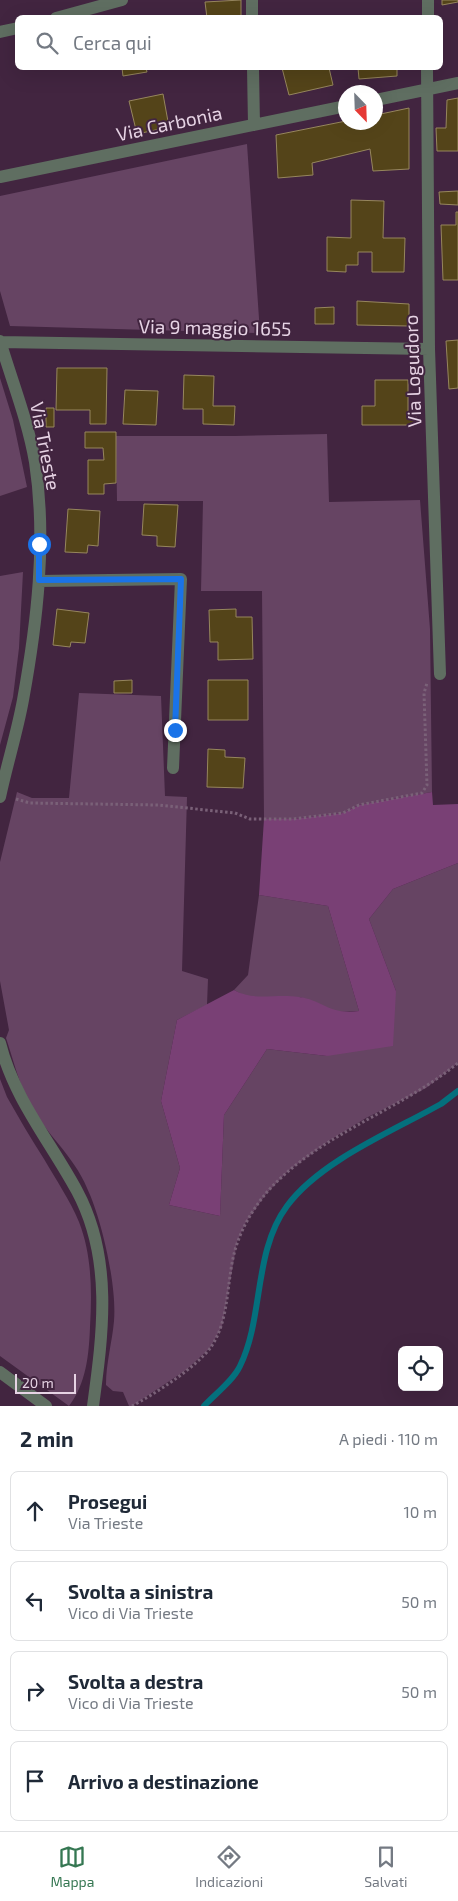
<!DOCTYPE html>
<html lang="it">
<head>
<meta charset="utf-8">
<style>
  :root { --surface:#fff; --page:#f2f2f3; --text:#1f2937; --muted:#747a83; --line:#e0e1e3; --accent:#357752 }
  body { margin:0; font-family:"Exo 2",sans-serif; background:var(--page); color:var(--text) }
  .controls { position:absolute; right:15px; bottom:15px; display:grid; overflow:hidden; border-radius:8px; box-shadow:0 5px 20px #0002 }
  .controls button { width:45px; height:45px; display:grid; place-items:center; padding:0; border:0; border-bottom:1px solid var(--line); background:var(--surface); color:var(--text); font:25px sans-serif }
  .compass { position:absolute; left:338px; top:85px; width:45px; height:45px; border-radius:50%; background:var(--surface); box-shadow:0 5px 20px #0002; rotate:157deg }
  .scale { position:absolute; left:15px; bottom:12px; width:61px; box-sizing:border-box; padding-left:5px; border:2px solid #e6d3e4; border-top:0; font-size:14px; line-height:18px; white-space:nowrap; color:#e6d3e4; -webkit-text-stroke:4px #422540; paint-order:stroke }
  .stop { position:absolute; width:15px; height:15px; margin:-11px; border:4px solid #1a73e8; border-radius:50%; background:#fff }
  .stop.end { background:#1a73e8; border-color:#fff; box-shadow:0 1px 5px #0008 }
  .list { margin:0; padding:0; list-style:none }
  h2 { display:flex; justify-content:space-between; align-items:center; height:65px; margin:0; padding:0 20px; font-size:21px }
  h2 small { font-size:16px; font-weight:400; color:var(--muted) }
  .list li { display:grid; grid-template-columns:32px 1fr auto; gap:15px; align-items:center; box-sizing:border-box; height:80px; margin:0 10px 10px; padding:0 10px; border:1px solid var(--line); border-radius:8px }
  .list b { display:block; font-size:19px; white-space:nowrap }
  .list p { margin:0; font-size:16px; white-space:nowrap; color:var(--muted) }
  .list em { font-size:16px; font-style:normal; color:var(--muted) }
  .icon { flex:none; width:28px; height:28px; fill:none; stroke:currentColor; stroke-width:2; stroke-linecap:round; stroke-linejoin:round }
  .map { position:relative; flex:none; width:458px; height:1406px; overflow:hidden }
  .search { position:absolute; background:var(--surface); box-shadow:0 5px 20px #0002; left:15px; right:15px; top:15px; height:55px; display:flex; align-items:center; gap:12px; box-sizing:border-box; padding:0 18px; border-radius:8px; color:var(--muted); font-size:19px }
  .sheet { height:425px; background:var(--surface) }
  nav { display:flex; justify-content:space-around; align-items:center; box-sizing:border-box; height:70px; border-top:1px solid var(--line); background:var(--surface); font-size:14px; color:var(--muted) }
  nav a { display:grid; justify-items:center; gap:2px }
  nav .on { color:var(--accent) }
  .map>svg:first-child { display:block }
  .green { fill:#664463 }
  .forest { fill:#794075 }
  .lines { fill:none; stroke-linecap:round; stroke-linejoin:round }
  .stream { stroke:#04707d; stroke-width:6 }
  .building { fill:#544419; stroke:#96865d }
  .path { stroke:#7a6178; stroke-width:3; stroke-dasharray:2.5 2.5; stroke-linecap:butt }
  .minor { stroke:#5f6e61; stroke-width:12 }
  .route { stroke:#1a73e8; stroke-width:6 }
  .labels { text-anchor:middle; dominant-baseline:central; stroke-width:4; stroke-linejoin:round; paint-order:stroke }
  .street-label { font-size:19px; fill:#e6d3e4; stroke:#422540 }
</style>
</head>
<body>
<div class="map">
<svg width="458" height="1406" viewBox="0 0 458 1406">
  <rect width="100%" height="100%" fill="#422540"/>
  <path class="green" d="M247 144 260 333 10 326 0 291V196Z
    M0 378 13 420 27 487 0 496Z
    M327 434 329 502 420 500 430 629 432 792 359 805 343 813 293 819H264L262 591H201L203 501H117L116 436H235Z
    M23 572 19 648 13 697 0 745V576Z
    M79 693 161 696 165 796 187 797 182 971 208 979 207 1005 177 1020 161 1101 180 1168 169 1205 220 1216 224 1115 267 1049 327 1056 396 991 369 919 393 889 458 863V1063L426 1088 366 1118 330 1140 288 1171 266 1194 246 1222 237 1242 222 1326 210 1348 186 1370 132 1406H129L123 1392 113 1391 106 1385C106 1363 112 1343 114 1321 117 1286 102 1220 87 1188 74 1156 45 1133 29 1103 19 1083 13 1059 6 1038L9 1030 0 981V862L17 792 32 798H69Z
    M259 895 328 906 359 1011 338 1012 300 997H247L234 990 248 975Z
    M0 1079 7 1097C19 1118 31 1139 44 1159 56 1180 70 1200 79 1222 92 1255 92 1292 90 1327 89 1355 86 1384 69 1406L0 1356Z"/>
  <path class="forest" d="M432 792 433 805 458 804V863L393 889 369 919 396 991 393 1046 327 1056 267 1049 224 1115 220 1216 169 1205 180 1168 161 1101 177 1020 234 990C256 1002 275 993 299 997 323 1000 328 1015 359 1011L328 906 259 895 264 819H293L343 813 359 805Z"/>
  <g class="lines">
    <path class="stream" d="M204 1406C215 1394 233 1381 240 1366 264 1317 253 1252 287 1206 320 1161 393 1131 441 1104L458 1091"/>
  </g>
  <path class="building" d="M241 0V18H207L205 2Z
    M442 0H458V2L442 5Z
    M122 68H146L147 72 123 76Z
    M282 68H329L333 85 289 95Z
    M358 68H397V76L359 79Z
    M163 94 169 127 137 134 129 101Z
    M458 98V151H437L436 128H446L447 100Z
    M409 108V169L373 171 370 149 312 163 313 175 278 178 276 135 346 121V122H376V115Z
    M458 191V205L440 204 439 192Z
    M351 200 384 201 383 238H405L404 272H372V252H358V265H346V272L327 271V237L351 238Z
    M456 212H458V280H443L441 225H456Z
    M357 301 409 304V326L357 325Z
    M334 307V324H315V308Z
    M458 340V388L449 389 446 341Z
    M57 368H107L106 424H90V410H56Z
    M184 375 214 376 213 406H235L234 425 203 424V409H183Z
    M375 380H408V413H416V425H362V406H375Z
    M125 390 158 391 156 425 123 424Z
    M46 408H54V427H46Z
    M85 432H116V483L104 484V494H88V460H104L103 448H85Z
    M144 504 178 505 175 547 157 546V536L142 535Z
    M68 509 100 511 98 546 88 545 87 553 65 552Z
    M57 609 89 613 85 643 71 642 70 647 53 645Z
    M236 609V617H252L253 659 218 660V642H210L209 610Z
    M132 680V693H114V681Z
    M208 680H248V720H208Z
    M208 749 225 750V757L245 758 243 788 207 787Z"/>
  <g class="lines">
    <path class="path" d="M16 799 30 803 158 805 235 813 250 819H293L343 813 359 805 422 793 427 785 424 693 427 683
      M132 1406C153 1395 197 1367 211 1347 232 1316 225 1275 238 1241 244 1224 255 1206 267 1192 320 1133 398 1112 458 1063"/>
    <path class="minor" d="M252 0V18
      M56 18 122 0
      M428 18V0
      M0 32 18 28
      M253 68 254 125
      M427 68 429 349 440 674
      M376 100 458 83
      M0 177 346 106
      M0 341C12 381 28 421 35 462 47 541 37 623 23 700 17 733 7 764 0 797
      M0 342 429 349
      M39 581 181 579 173 768
      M0 1043C14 1099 50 1141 77 1191 113 1258 103 1333 93 1406
      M0 1372 46 1406"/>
  </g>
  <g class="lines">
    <path class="route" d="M39 544V580L181 579 175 730"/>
  </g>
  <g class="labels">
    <g class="street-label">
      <text transform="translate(169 123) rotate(-12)">Via Carbonia</text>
      <text transform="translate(215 327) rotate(1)">Via 9 maggio 1655</text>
      <text transform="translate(412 371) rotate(-92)">Via Logudoro</text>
      <text transform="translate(46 446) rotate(79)">Via Trieste</text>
    </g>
  </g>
</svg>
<div class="controls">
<button><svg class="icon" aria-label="locate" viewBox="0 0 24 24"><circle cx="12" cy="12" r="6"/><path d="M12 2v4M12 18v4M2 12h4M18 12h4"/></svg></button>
</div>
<svg class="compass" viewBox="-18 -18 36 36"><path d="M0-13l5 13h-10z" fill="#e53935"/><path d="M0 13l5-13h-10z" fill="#747a83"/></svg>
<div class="scale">20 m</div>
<div class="stop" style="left:39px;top:544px"></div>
<div class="stop end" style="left:175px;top:730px"></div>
<div class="search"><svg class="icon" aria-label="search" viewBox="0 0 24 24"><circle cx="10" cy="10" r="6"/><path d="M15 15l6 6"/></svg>Cerca qui</div>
</div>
<section class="sheet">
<h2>2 min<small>A piedi · 110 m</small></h2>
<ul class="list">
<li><svg class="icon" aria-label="ahead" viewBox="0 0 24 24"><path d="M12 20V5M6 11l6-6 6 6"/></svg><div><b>Prosegui</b><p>Via Trieste</p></div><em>10 m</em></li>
<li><svg class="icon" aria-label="left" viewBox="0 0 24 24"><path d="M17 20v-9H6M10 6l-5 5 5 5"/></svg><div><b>Svolta a sinistra</b><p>Vico di Via Trieste</p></div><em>50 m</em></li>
<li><svg class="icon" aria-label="right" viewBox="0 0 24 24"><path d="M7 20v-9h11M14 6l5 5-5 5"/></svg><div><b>Svolta a destra</b><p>Vico di Via Trieste</p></div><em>50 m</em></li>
<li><svg class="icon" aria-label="arrive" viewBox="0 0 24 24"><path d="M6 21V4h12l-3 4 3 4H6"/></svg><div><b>Arrivo a destinazione</b></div></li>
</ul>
</section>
<nav>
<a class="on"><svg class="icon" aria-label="map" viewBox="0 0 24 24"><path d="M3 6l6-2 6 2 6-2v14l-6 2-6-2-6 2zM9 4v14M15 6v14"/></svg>Mappa</a>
<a><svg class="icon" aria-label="directions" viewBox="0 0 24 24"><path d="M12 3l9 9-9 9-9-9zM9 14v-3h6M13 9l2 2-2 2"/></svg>Indicazioni</a>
<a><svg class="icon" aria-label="saved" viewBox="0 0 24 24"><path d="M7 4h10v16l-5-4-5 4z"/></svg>Salvati</a>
</nav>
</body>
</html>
